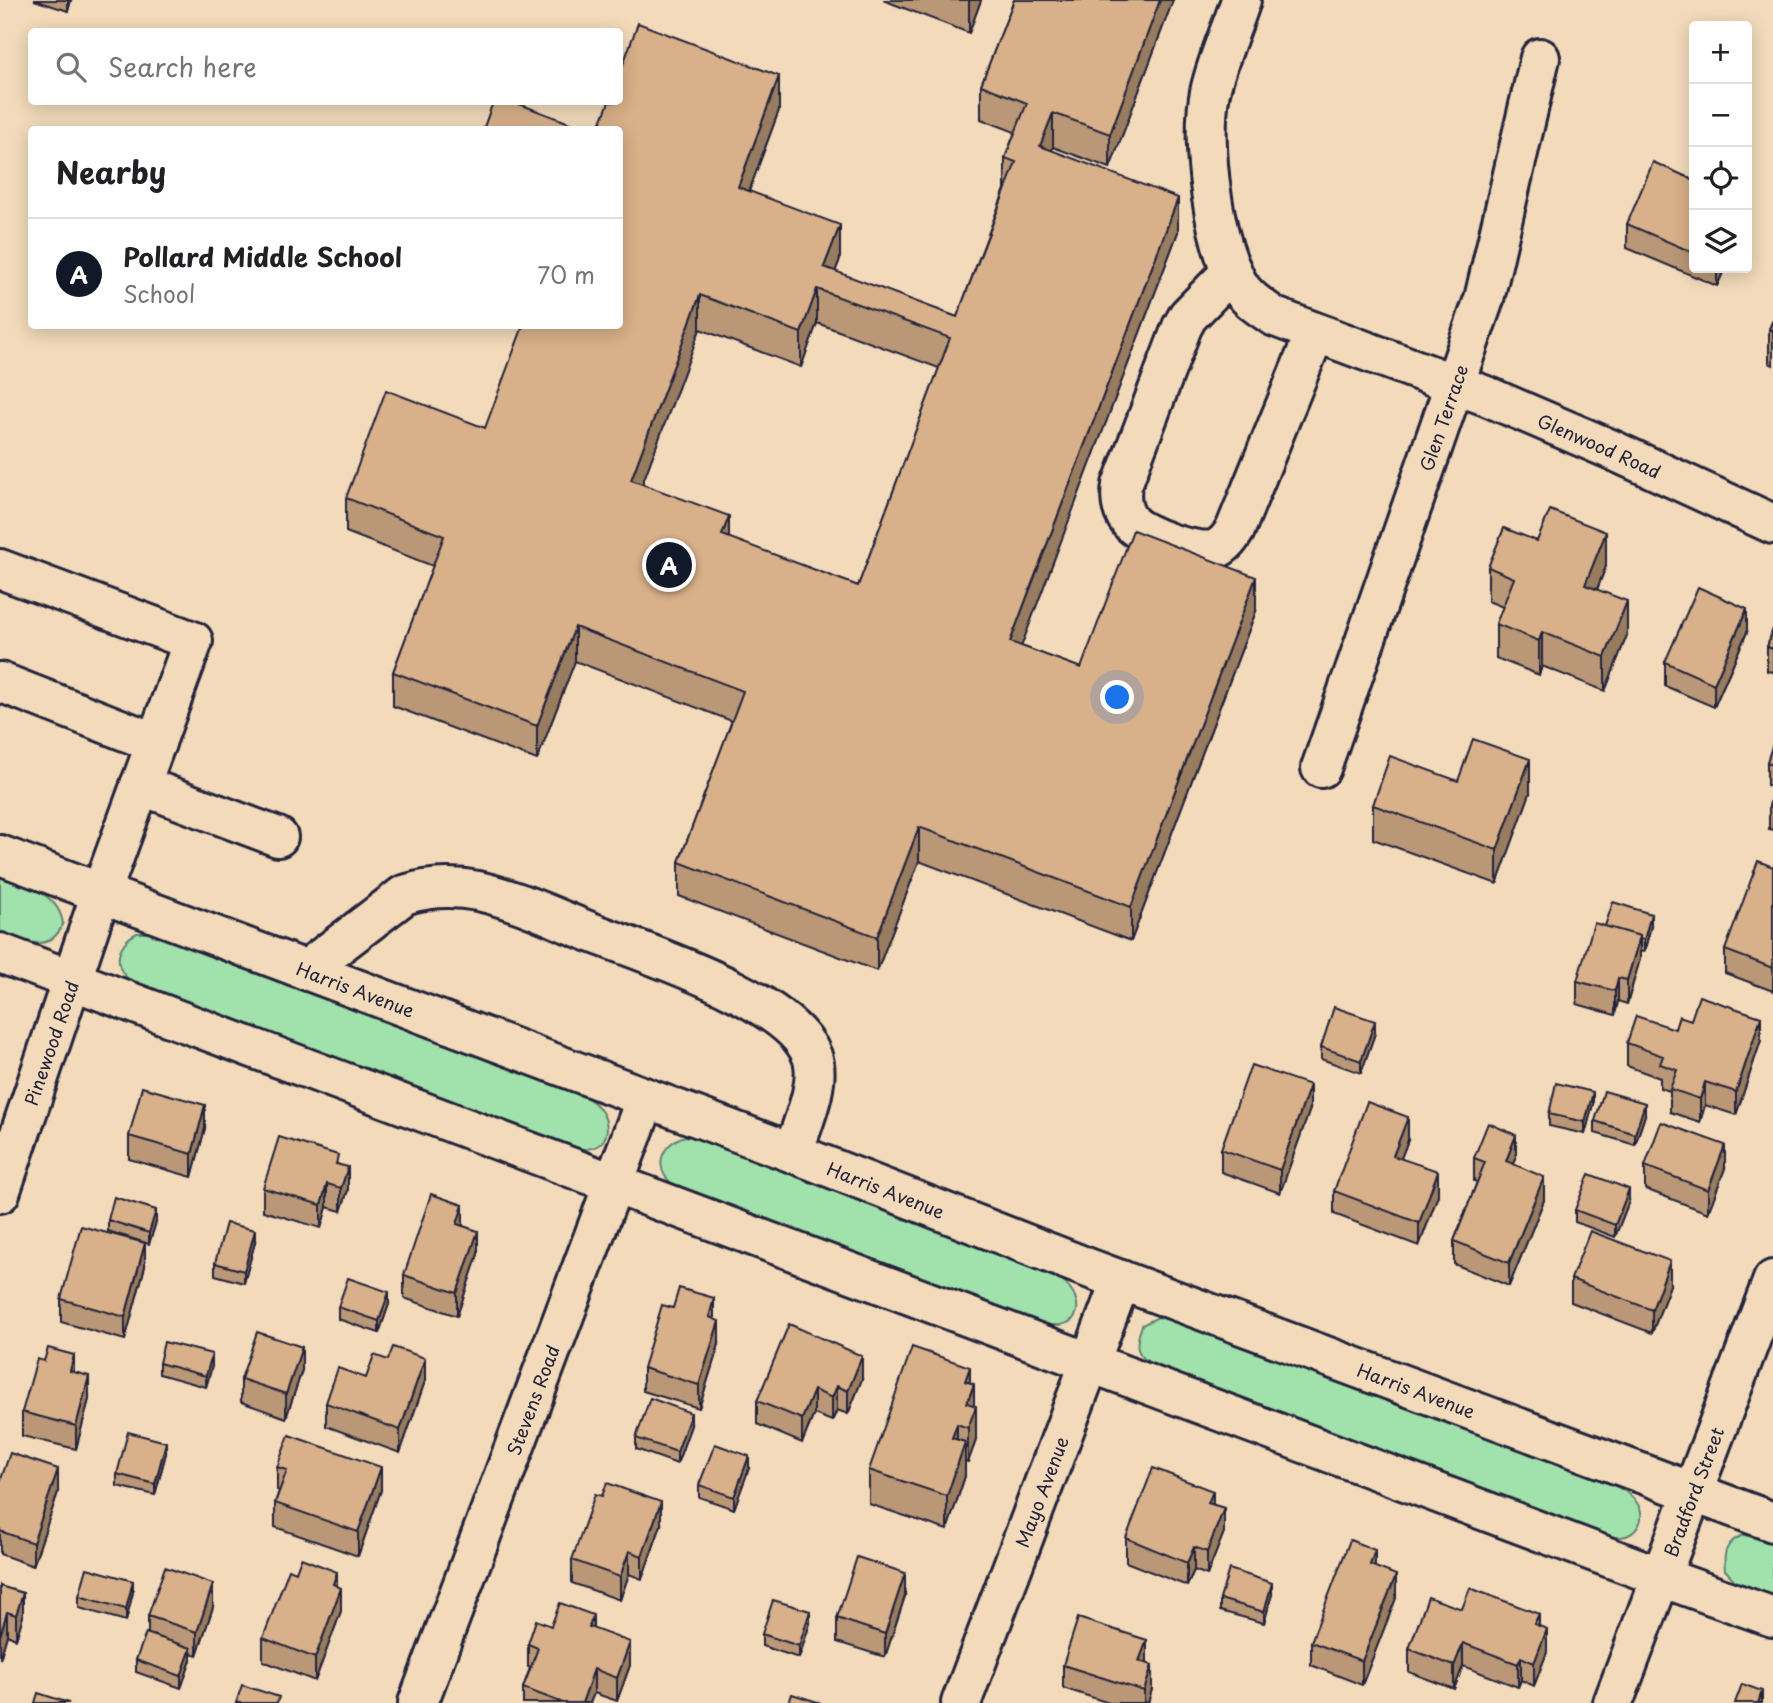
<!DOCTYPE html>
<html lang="en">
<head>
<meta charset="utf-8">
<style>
  :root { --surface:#fff; --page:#f6f6f6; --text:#202124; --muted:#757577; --line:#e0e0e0; --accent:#111827 }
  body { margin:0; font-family:"Playpen Sans",sans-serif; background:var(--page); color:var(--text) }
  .controls { position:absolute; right:21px; top:21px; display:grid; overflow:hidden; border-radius:7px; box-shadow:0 4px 18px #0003 }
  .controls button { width:63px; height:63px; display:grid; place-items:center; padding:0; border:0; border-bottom:2px solid var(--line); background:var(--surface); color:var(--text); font:35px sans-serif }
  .you { position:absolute; left:1118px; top:698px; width:24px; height:24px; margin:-18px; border:5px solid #fff; border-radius:50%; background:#1a73e8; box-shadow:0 0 0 10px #1a73e833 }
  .badge { display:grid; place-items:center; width:46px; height:46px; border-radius:50%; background:var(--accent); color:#fff; font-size:23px; font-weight:700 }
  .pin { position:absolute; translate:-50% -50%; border:4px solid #fff; box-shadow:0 2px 7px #0006 }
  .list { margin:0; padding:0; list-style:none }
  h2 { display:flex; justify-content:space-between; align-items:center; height:91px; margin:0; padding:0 28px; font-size:30px }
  h2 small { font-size:23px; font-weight:400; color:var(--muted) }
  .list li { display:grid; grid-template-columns:46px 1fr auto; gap:21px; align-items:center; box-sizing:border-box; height:112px; padding:0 28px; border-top:2px solid var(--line) }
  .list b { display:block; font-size:26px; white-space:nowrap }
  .list p { margin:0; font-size:23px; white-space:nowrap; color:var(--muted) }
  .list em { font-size:23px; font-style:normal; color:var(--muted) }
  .icon { flex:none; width:38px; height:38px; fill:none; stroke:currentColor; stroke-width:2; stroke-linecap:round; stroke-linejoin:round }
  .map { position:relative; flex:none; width:1773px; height:1703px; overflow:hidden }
  .search { position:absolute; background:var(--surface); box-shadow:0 4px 18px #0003; left:28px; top:28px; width:595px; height:77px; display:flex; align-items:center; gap:18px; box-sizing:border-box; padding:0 24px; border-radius:7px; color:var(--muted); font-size:26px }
  .panel { position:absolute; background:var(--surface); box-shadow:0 4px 18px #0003; left:28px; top:126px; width:595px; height:203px; border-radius:7px }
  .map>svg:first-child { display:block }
  .green { fill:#a1e1ab; stroke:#628273; stroke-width:2 }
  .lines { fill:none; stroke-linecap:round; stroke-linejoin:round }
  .minor-casing { stroke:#22223b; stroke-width:44 }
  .minor { stroke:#f2daba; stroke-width:38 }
  .wall { fill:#ba9776; stroke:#22223b; stroke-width:2; fill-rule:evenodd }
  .shaded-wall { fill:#977b60; stroke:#22223b; stroke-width:2 }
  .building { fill:#d8b089; stroke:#22223b; stroke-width:2; fill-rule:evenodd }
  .labels { text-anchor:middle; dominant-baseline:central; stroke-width:5; stroke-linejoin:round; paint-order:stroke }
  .street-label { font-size:18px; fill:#22223b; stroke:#f2daba }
</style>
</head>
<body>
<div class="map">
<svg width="1773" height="1703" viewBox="0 0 1773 1703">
  <rect width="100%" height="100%" fill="#f2daba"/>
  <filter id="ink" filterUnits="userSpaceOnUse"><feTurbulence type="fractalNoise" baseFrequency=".0143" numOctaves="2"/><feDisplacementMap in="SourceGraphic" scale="14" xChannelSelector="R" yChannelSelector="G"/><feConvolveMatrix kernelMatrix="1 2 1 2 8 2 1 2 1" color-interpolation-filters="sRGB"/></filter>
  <g filter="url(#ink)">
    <path class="green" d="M0 876C25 885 59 893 63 924 49 955 24 941 0 932Z
      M137 933H151L584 1096C616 1112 616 1156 574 1148L133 982C111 969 116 943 137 933Z
      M685 1136 693 1137 1056 1275C1088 1297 1085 1335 1039 1323L675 1186C652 1170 660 1144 685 1136Z
      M1158 1317 1172 1318 1609 1483C1619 1487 1631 1494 1637 1503 1647 1517 1638 1535 1621 1537 1612 1538 1602 1534 1593 1532L1156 1367C1135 1355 1134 1347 1142 1325Z
      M1744 1535 1773 1542V1596L1739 1585 1725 1570C1723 1553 1726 1541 1744 1535Z"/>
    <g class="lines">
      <defs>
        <g id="minor">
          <path id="s1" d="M1241 0C1231 31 1217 60 1210 92 1200 141 1213 249 1242 290 1251 302 1263 309 1275 317L1489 397 1610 449 1773 524"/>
          <path d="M1232 271 1188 316 1182 327 1122 485C1120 498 1121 511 1130 522 1141 536 1199 556 1216 549 1225 545 1230 538 1235 530L1315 333"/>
          <path d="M0 569 193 641 101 893 0 1193"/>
          <path d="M0 682 156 743"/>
          <path id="s2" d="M1321 768 1484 299 1540 58"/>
          <path d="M140 785 278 837"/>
          <path id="s3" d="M0 855 793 1153 1088 1268 1773 1522"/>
          <path d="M0 953 1661 1577 1773 1617"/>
          <path d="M306 970 404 895C429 887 452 886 478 891 515 899 552 917 588 931 643 953 790 998 812 1056 822 1083 801 1126 793 1153"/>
          <path id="s4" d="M418 1703 646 1098"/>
          <path id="s5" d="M961 1703 1121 1280"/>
          <path id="s6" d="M1613 1703 1773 1280"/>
        </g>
      </defs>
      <use href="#minor" class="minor-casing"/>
      <use href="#minor" class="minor"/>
    </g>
    <path class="wall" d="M34 0H71L68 11Z
      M883 0H981L969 33Z
      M1014 0H1173L1110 168 1053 147 1051 151 1178 232 1021 646 1081 668 1256 611 1131 941 919 861 877 971 679 896V862L732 721 575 661 537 760 393 706V672L433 566 346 532V498L485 428 779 110 749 191 840 259 835 272 957 317 1005 189V158L1015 132 981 119V85ZM817 323 939 368 858 586 729 538 642 484 700 329 801 367Z
      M1694 180V268H1725L1717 286 1627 248V224Z
      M1773 320V365L1769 363V329Z
      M1537 541 1606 566 1597 590 1627 635 1605 691 1542 666 1539 675 1496 658V624L1503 607 1488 601V567Z
      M1773 629V672L1767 671V647Z
      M1747 632 1714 707 1665 686V662Z
      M1773 744V787L1767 785V762Z
      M1530 793 1497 884 1373 839V805Z
      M1769 806 1773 807V830L1769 829Z
      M1773 867V991L1725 973V950Z
      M1605 926H1651L1644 952 1640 951V959L1627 1004 1618 1001 1615 1015 1577 1004V981Z
      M1675 1029 1761 1040 1736 1115 1705 1105 1700 1122 1670 1112V1091L1660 1088V1078L1627 1066V1043Z
      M1375 1033 1361 1073 1321 1059V1047Z
      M1593 1104 1585 1134 1549 1126V1114Z
      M1310 1109 1280 1193 1221 1172V1149Z
      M1645 1115 1635 1145 1595 1133V1121Z
      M205 1128 192 1177 129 1159V1136Z
      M1408 1140 1401 1158 1438 1195 1419 1246 1334 1214V1191Z
      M1474 1158H1516L1514 1164 1544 1200 1509 1286 1454 1264V1241L1477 1182 1474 1181Z
      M338 1164 348 1190 341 1211 327 1207 321 1228 263 1211V1188Z
      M1645 1166 1725 1168 1708 1213 1645 1189Z
      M1629 1201 1615 1237 1575 1222V1210Z
      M108 1220 156 1222 149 1244 108 1231Z
      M463 1226 478 1254 457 1316 404 1298V1275Z
      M255 1242 244 1283 215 1275V1263Z
      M145 1266 125 1340 61 1322V1299Z
      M1571 1279 1670 1285 1652 1333 1571 1302Z
      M389 1304 379 1333 338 1319V1307Z
      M719 1344 699 1408 643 1391V1368Z
      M44 1361 74 1372 89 1399 76 1449 22 1436V1412Z
      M159 1363 212 1366 206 1387 159 1374Z
      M302 1370 286 1418 241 1402V1379Z
      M366 1378 425 1381 400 1453 326 1426V1403Z
      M862 1379 848 1414 837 1410 832 1421 814 1414 802 1443 757 1424V1401Z
      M970 1383 974 1405 976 1440 968 1462 965 1461V1476L947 1530 869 1504V1470Z
      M691 1425 677 1464 636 1449V1438Z
      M166 1453 155 1495 117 1486V1474Z
      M277 1467 381 1490 358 1556 275 1527V1503L279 1491 277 1490Z
      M749 1468 734 1509 699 1497V1485Z
      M0 1482 58 1492 33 1566 0 1554Z
      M1213 1504 1224 1532 1207 1575 1194 1570 1187 1586 1126 1562V1538Z
      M661 1525 642 1579 629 1574 620 1600 572 1583V1560Z
      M1375 1567 1396 1598 1362 1685 1311 1665V1642Z
      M0 1586 23 1616 16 1639 7 1635 0 1659Z
      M337 1586 341 1611 315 1681 263 1661V1638Z
      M133 1592 126 1621 79 1608V1596Z
      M1272 1594 1264 1623 1220 1611V1599Z
      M905 1596 885 1657 837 1642V1618Z
      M213 1607 197 1655 191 1653V1660L181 1688 136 1672V1660L148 1634V1616Z
      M1462 1609 1539 1626 1547 1652 1534 1686 1521 1680 1518 1687 1463 1666 1454 1689 1409 1672V1649Z
      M810 1623 799 1658 762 1646V1634Z
      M551 1626 593 1629 630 1665 617 1701 594 1693 590 1703H523V1688L530 1668 528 1667V1644Z
      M1146 1664 1152 1689 1148 1703H1109L1063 1688V1665Z"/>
    <path class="shaded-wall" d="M68 0H71L68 11Z
      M969 0H981L969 33Z
      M1160 0H1173L1110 168V134Z
      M779 76V110L738 221V187Z
      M1053 113V147L1040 180V146Z
      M1178 198V232L1010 676V642Z
      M840 225V259L827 293 824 267Z
      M1717 268H1725L1717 286Z
      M817 289V323L801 367V333Z
      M700 295V329L631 514V480Z
      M729 516V550L722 535Z
      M1606 532V566L1585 619V585Z
      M1256 577V611L1131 941V907Z
      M1627 601V635L1605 691V657Z
      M1747 609V632L1714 707V684Z
      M575 627V661L537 760V726Z
      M1542 632V666L1539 675V641Z
      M1530 759V793L1497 884V850Z
      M919 827V861L877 971V937Z
      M1651 914V926L1644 952V940Z
      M1640 936V959L1627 1004V980Z
      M1618 978V1001L1615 1015V991Z
      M1761 1017V1040L1736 1115V1092Z
      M1375 1021V1033L1361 1073V1061Z
      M1705 1082V1105L1700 1122V1099Z
      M1310 1085V1109L1280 1193V1170Z
      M1593 1092V1104L1585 1134V1122Z
      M1645 1103V1115L1635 1145V1134Z
      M205 1105V1128L192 1177V1154Z
      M1408 1117V1140L1393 1179V1156Z
      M1516 1135V1158L1506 1184V1161Z
      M1725 1145V1168L1708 1213V1190Z
      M348 1167V1190L341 1211V1188Z
      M1438 1171V1195L1419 1246V1223Z
      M1544 1177V1200L1509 1286V1263Z
      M327 1184V1207L321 1228V1205Z
      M1629 1189V1201L1615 1237V1225Z
      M463 1205V1228L457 1224Z
      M156 1210V1222L149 1244V1233Z
      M255 1230V1242L244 1283V1271Z
      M478 1231V1254L457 1316V1293Z
      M145 1243V1266L125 1340V1317Z
      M1670 1261V1285L1652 1333V1310Z
      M389 1292V1304L379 1333V1321Z
      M714 1298V1322L709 1317Z
      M719 1321V1344L699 1408V1385Z
      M302 1347V1370L286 1418V1394Z
      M212 1354V1366L206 1387V1376Z
      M74 1355V1378L70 1371Z
      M862 1356V1379L848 1414V1391Z
      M425 1358V1381L400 1453V1430Z
      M970 1367V1396L974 1384V1412L976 1406V1440L968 1462V1428L965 1381Z
      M89 1376V1399L76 1449V1426Z
      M837 1386V1410L832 1421V1398Z
      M814 1390V1414L802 1443V1419Z
      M691 1413V1425L677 1464V1452Z
      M957 1424V1458L952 1438Z
      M166 1442V1453L155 1495V1484Z
      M965 1442V1476L947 1530V1496Z
      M749 1456V1468L734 1509V1497Z
      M381 1467V1490L358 1556V1532Z
      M58 1469V1492L33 1566V1543Z
      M1213 1491V1514L1208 1503Z
      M661 1502V1525L642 1579V1556Z
      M1224 1508V1532L1207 1575V1552Z
      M1194 1547V1570L1187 1586V1563Z
      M1375 1550V1573L1370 1565Z
      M629 1551V1574L620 1600V1577Z
      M337 1572V1595L333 1584Z
      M905 1573V1596L885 1657V1634Z
      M1396 1575V1598L1362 1685V1661Z
      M133 1581V1592L126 1621V1609Z
      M1272 1583V1594L1264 1623V1612Z
      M213 1584V1607L197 1655V1632Z
      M341 1588V1611L315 1681V1658Z
      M23 1593V1616L16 1639V1615Z
      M810 1611V1623L799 1658V1646Z
      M7 1612V1635L0 1659V1636Z
      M1539 1614V1637L1534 1624Z
      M593 1615V1638L589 1627Z
      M1547 1629V1652L1534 1686V1663Z
      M1147 1640V1663L1139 1661Z
      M630 1642V1665L617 1701V1678Z
      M1463 1643V1666L1454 1689V1666Z
      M191 1648V1660L181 1688V1676Z
      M1521 1657V1680L1518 1687V1664Z
      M1152 1665V1689L1148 1703H1144V1691Z
      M594 1669V1693L590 1703H582Z
      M1762 1691V1703H1758Z"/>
    <path class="building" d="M1014 0H1160L1110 134 1053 113 1040 146 1178 198 1010 642 1081 668 1133 530 1256 577 1131 907 919 827 877 937 679 862 743 691 575 627 537 726 393 672 444 536 346 498 386 390 485 428 523 326H620V130H598L609 102H620V73L638 23 779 76 738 187 840 225 824 267 957 317 1016 162 1005 158 1027 103 981 85ZM817 289 950 338 858 586 722 535 729 516 631 480 700 295 801 333Z
      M493 102H514L588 130H483Z
      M1653 162 1694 180V253L1627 224Z
      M1773 320V331L1769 329Z
      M1550 510 1606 532 1585 585 1627 601 1605 657 1542 632 1539 641 1496 624 1514 578 1488 567 1504 528 1537 541Z
      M1698 587 1747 609 1714 684 1665 662Z
      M1773 629V649L1767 647Z
      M1473 739 1530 759 1497 850 1373 805 1390 756 1458 781Z
      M1773 744V764L1767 762Z
      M1773 792V807L1769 806Z
      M1758 861 1773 867V968L1725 950Z
      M1613 902 1651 914 1644 940 1640 939V936L1605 926Z
      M1594 923 1640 936 1627 980 1618 978 1615 991 1577 981Z
      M1699 996 1761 1017 1736 1092 1705 1082 1700 1099 1670 1089 1677 1070 1660 1064 1663 1056 1627 1043 1636 1016 1675 1029 1679 1016 1691 1020Z
      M1334 1007 1375 1021 1361 1061 1321 1047Z
      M1251 1065 1310 1085 1280 1170 1221 1149Z
      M1556 1083 1593 1092 1585 1122 1549 1114Z
      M142 1087 205 1105 192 1154 129 1136Z
      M1604 1091 1645 1103 1635 1134 1595 1121Z
      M1367 1102 1408 1117 1393 1156 1438 1171 1419 1223 1334 1191Z
      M1661 1122 1725 1145 1708 1190 1645 1166Z
      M1488 1123 1516 1135 1506 1161 1544 1177 1509 1263 1454 1241 1485 1162 1474 1158Z
      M279 1137 338 1155 336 1164 348 1167 341 1188 327 1184 321 1205 263 1188Z
      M1589 1174 1629 1189 1615 1225 1575 1210Z
      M431 1194 463 1205 457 1224 478 1231 457 1293 404 1275Z
      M114 1197 156 1210 149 1233 108 1220Z
      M226 1223 255 1230 244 1271 215 1263Z
      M81 1226 145 1243 125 1317 61 1299Z
      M1590 1231 1670 1261 1652 1310 1571 1279Z
      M348 1278 389 1292 379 1321 338 1307Z
      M679 1288 714 1298 709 1317 719 1321 699 1385 643 1368 662 1305 673 1308Z
      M789 1324 862 1356 848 1391 837 1386 832 1398 814 1390 802 1419 757 1401Z
      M257 1332 302 1347 286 1394 241 1379Z
      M164 1342 212 1354 206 1376 159 1363Z
      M393 1347 425 1358 400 1430 326 1403 338 1368 366 1378 374 1355 388 1360Z
      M912 1347 970 1367 965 1381 974 1384 967 1403 976 1406 968 1428 957 1424 952 1438 965 1442 947 1496 869 1470Z
      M48 1348 74 1355 70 1371 89 1376 76 1426 22 1412 37 1359 44 1361Z
      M650 1398 691 1413 677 1452 636 1438Z
      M128 1432 166 1442 155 1484 117 1474Z
      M289 1435 381 1467 358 1532 275 1503 287 1470 277 1467Z
      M715 1444 749 1456 734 1497 699 1485Z
      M10 1453 58 1469 33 1543 0 1531V1482Z
      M1153 1468 1213 1491 1208 1503 1224 1508 1207 1552 1194 1547 1187 1563 1126 1538Z
      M607 1483 661 1502 642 1556 629 1551 620 1577 572 1560 595 1494 602 1496Z
      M1350 1540 1375 1550 1370 1565 1396 1575 1362 1661 1311 1642Z
      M857 1557 905 1573 885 1634 837 1618Z
      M301 1558 337 1572 333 1584 341 1588 315 1658 263 1638 289 1569 296 1572Z
      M165 1567 213 1584 197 1632 148 1616Z
      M87 1568 133 1581 126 1609 79 1596Z
      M1229 1569 1272 1583 1264 1612 1220 1599Z
      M0 1586 23 1593 16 1615 7 1612 0 1636Z
      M1470 1588 1539 1614 1534 1624 1547 1629 1534 1663 1521 1657 1518 1664 1463 1643 1454 1666 1409 1649 1428 1597 1462 1609Z
      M773 1600 810 1611 799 1646 762 1634Z
      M560 1603 593 1615 589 1627 630 1642 617 1678 594 1669 582 1703H563L523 1688 538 1648 528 1644 536 1620 551 1626Z
      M1078 1618 1147 1640 1139 1661 1152 1665 1144 1691 1063 1665Z
      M146 1633 191 1648 181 1676 136 1660Z
      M1742 1684 1762 1691 1758 1703H1735Z
      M242 1685 279 1697 277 1703H236Z
      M38 1693 69 1703H35Z
      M792 1694 821 1703H789Z"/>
  </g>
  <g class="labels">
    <g class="street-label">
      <text stroke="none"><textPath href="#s2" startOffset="371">Glen Terrace</textPath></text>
      <text stroke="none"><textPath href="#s1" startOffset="693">Glenwood Road</textPath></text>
      <text stroke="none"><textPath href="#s3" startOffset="380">Harris Avenue</textPath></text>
      <text transform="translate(51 1043) rotate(-71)">Pinewood Road</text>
      <text stroke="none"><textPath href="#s3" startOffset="947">Harris Avenue</textPath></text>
      <text stroke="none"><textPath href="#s3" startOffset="1514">Harris Avenue</textPath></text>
      <text stroke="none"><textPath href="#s4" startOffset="324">Stevens Road</textPath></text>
      <text stroke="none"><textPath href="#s5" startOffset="226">Mayo Avenue</textPath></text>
      <text stroke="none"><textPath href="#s6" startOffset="226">Bradford Street</textPath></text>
    </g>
  </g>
</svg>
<div class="controls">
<button>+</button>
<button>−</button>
<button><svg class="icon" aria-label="locate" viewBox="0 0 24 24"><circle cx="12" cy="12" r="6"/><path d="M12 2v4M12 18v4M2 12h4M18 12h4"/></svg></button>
<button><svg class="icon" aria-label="layers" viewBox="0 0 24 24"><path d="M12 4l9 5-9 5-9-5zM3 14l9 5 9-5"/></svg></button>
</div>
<div class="you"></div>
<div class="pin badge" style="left:669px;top:565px">A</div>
<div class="search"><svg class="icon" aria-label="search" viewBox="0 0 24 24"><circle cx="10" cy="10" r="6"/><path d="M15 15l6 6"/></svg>Search here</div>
<section class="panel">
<h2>Nearby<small></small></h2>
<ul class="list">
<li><span class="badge">A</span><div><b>Pollard Middle School</b><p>School</p></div><em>70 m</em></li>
</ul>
</section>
</div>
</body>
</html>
